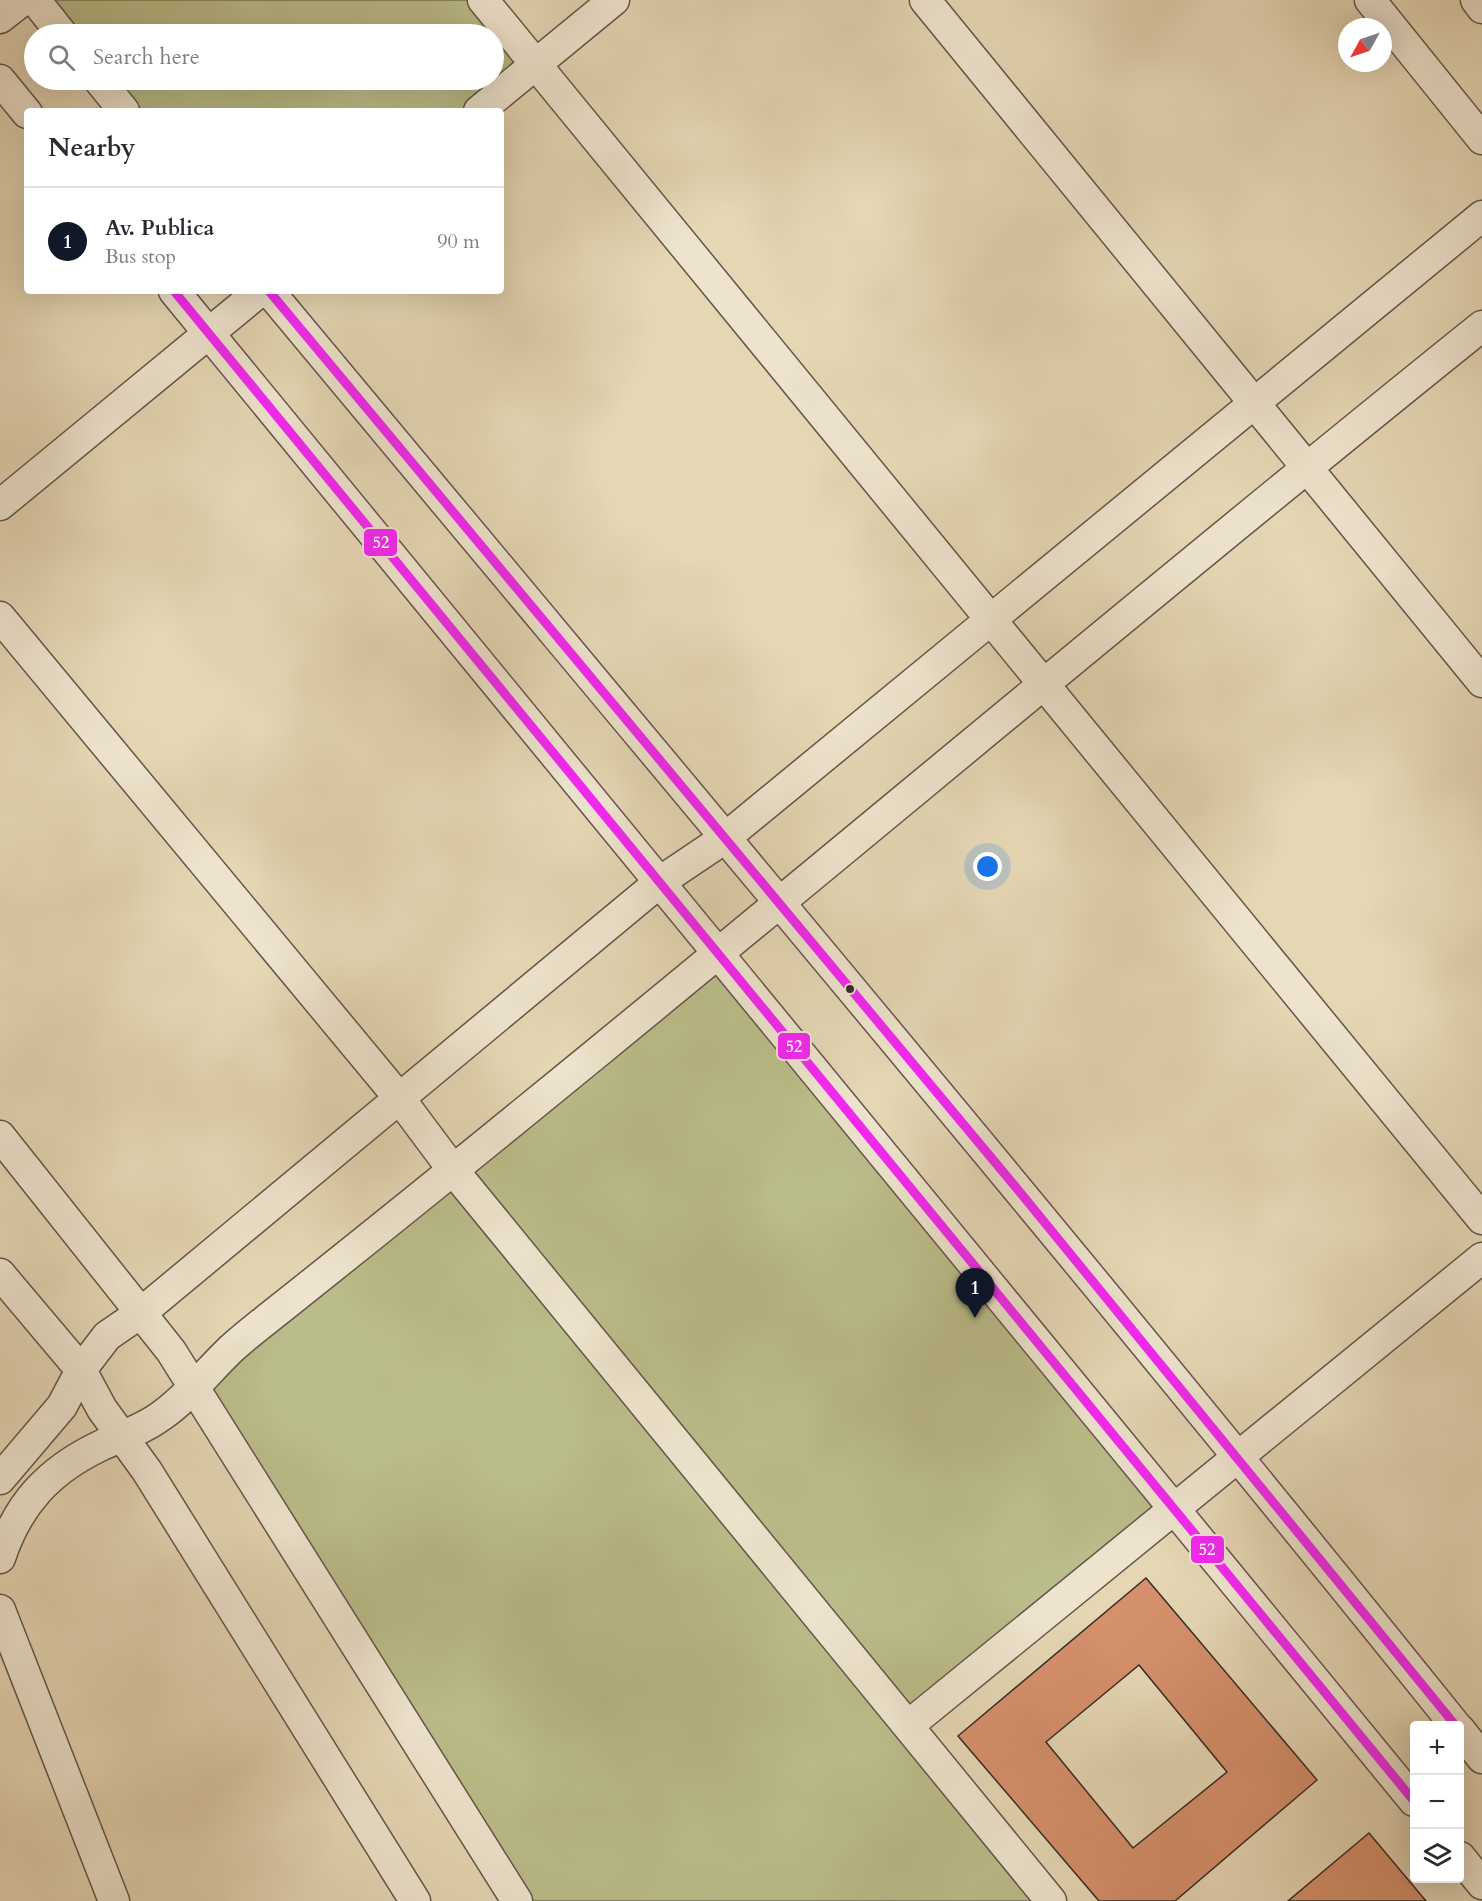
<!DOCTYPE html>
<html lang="en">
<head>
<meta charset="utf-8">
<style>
  :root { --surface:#fff; --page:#f7f7f7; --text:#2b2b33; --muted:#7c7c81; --line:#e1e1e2; --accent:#111827 }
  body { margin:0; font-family:Cardo,serif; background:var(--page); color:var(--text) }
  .controls { position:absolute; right:18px; bottom:18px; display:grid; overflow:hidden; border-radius:6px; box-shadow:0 6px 24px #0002 }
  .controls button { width:54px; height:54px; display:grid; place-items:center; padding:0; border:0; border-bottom:2px solid var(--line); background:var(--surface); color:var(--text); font:30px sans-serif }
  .compass { position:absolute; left:1338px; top:18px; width:54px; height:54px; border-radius:50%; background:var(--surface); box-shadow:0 6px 24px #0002; rotate:230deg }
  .you { position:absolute; left:988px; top:867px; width:21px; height:21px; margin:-15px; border:4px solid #fff; border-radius:50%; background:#1a73e8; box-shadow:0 0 0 9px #1a73e833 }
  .badge { display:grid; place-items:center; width:39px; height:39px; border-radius:50%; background:var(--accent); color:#fff; font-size:20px; font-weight:700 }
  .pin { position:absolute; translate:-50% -50px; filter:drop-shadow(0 2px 3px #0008) }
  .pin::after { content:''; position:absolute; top:32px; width:21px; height:18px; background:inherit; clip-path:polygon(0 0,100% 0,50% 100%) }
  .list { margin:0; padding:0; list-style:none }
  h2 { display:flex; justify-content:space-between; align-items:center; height:78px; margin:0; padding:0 24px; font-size:26px }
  h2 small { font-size:20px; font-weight:400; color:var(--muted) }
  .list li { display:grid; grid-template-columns:39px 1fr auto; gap:18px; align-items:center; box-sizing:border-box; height:108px; padding:0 24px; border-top:2px solid var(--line) }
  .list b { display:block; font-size:22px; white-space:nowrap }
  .list p { margin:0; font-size:20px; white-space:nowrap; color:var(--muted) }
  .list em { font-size:20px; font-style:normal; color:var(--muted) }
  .icon { flex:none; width:33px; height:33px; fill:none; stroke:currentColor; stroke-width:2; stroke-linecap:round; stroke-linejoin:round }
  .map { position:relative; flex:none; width:1482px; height:1901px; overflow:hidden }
  .search { position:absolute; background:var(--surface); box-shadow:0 6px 24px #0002; left:24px; top:24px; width:480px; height:66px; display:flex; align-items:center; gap:15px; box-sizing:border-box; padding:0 21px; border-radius:33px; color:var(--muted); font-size:22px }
  .panel { position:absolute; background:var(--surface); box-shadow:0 6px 24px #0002; left:24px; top:108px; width:480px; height:186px; border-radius:6px }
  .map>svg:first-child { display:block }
  .green { fill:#babc89; stroke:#787458; stroke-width:1.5 }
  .building { fill:#d5906c; stroke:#372b26; stroke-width:1.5; fill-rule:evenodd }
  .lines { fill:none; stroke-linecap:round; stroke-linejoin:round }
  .street-casing { stroke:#62564a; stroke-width:33 }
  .street { stroke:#eee4ce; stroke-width:30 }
  .bus-1-casing { stroke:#eee4ce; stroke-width:14 }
  .bus-1 { stroke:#f427f4; stroke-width:9 }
  .bus-dot { fill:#372b26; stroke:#eee4ce; stroke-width:2 }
  .line-badge { stroke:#eee4ce; stroke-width:2 }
  .badge-label { font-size:16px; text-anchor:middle; font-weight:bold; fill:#fff }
</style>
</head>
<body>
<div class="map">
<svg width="1482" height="1901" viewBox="0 0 1482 1901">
  <rect width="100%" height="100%" fill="#e5d6b4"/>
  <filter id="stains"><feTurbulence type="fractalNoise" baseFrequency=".00333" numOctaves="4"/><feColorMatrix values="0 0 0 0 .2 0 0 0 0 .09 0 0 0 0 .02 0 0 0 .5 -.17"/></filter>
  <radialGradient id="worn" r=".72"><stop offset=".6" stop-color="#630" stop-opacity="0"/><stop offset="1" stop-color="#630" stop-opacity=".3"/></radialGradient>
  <path class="green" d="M35 0H483L535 65 479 111H124L99 80H494V34H62Z
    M717 954 1176 1508 909 1725 1047 1901H517L194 1386Z"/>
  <path class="building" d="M1146 1578 1317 1780 1175 1901H1099L958 1736ZM1139 1665 1227 1772 1133 1848 1046 1742Z
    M1369 1833 1426 1901H1288Z"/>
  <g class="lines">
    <defs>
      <path id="street" d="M35 0 62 34
        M483 0 1482 1219
        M925 0 1482 682
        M1370 0 1482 139
        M1476 0 1482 8
        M0 18 23 0
        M0 80 27 113
        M99 80 124 111
        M479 111 614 0
        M174 291 1414 1801
        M269 291C666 768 1067 1242 1456 1726
        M0 505 260 291
        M0 617 400 1099 453 1170 1051 1901
        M0 1136 171 1351 517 1901
        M0 1274 81 1370 102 1409 147 1471 415 1901
        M0 1479 62 1406 81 1370 107 1336 142 1312 661 881 725 838 1482 216
        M0 1558C18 1504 48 1471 100 1446 121 1436 142 1430 161 1416 187 1398 208 1371 231 1349 245 1336 261 1324 276 1312 683 989 1077 651 1482 326
        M0 1610 114 1901
        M909 1725 1482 1258
        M1460 1730 1482 1758
        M1460 1857 1482 1884"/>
    </defs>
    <use href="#street" class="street-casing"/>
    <use href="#street" class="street"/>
    <defs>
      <path id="bus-1" d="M174 291 1414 1801
        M269 291 1014 1185 1456 1726"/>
    </defs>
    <use href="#bus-1" class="bus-1-casing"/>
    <use href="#bus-1" class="bus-1"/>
  </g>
  <circle class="bus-dot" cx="850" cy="989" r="5"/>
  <g class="line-badge">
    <rect x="363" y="528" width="35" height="29" rx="6" fill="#f427f4"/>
    <rect x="777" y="1032" width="34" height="28" rx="6" fill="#f427f4"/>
    <rect x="1190" y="1535" width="35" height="29" rx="6" fill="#f427f4"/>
  </g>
  <g class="badge-label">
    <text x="381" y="548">52</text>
    <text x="794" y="1052">52</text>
    <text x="1207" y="1555">52</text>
  </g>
  <rect width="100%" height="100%" filter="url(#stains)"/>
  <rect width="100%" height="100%" fill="url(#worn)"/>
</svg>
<div class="controls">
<button>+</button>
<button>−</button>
<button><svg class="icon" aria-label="layers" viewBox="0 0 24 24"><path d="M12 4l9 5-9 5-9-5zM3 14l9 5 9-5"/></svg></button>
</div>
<svg class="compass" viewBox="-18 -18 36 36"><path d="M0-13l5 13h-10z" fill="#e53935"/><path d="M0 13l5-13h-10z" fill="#7c7c81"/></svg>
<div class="you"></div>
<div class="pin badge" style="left:975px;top:1318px">1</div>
<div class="search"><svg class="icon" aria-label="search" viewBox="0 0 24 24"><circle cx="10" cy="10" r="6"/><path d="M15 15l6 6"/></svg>Search here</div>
<section class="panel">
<h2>Nearby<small></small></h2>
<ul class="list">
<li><span class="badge">1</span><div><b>Av. Publica</b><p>Bus stop</p></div><em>90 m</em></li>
</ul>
</section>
</div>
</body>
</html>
